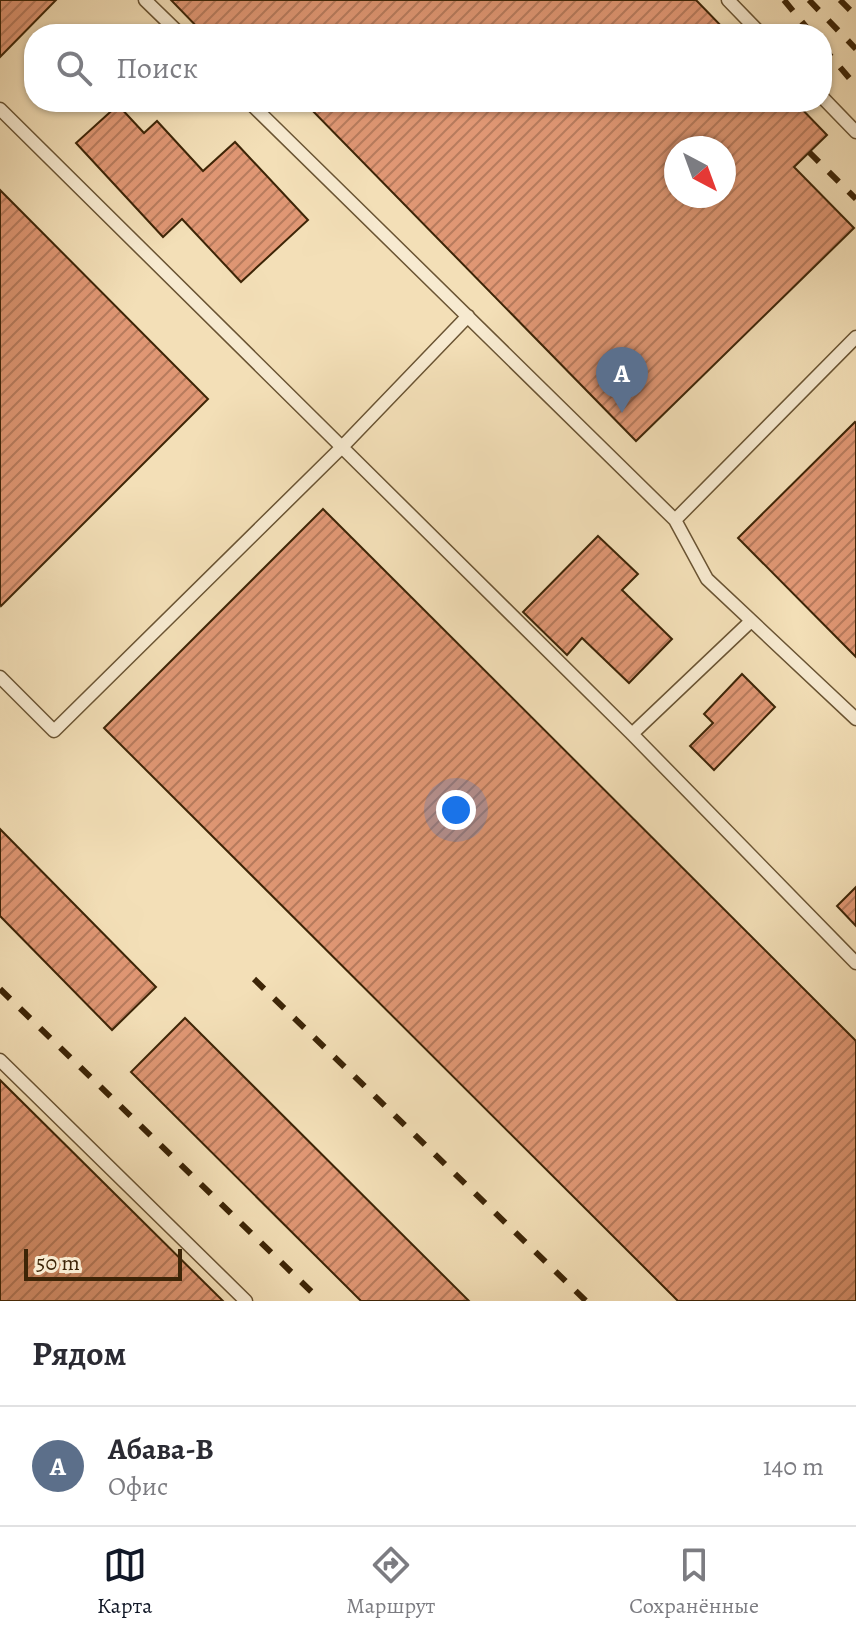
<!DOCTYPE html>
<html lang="ru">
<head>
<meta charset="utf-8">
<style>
  :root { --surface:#fff; --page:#f7f7f7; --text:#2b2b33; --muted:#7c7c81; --line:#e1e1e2; --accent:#111827 }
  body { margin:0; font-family:Alegreya,serif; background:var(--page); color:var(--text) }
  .compass { position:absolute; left:664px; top:136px; width:72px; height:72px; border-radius:50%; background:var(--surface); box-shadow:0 2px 6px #0004; rotate:139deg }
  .scale { position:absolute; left:24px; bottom:20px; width:158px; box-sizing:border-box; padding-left:8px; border:4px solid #3d2507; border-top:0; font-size:22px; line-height:28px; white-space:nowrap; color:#3d2507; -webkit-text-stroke:6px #f7ead0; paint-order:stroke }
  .you { position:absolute; left:456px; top:810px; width:28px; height:28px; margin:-20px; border:6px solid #fff; border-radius:50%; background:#1a73e8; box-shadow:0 0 0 12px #1a73e833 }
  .badge { display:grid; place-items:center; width:52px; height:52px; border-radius:50%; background:var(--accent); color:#fff; font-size:26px; font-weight:700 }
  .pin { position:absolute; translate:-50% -66px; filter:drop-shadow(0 2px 4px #0008) }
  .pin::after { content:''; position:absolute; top:42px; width:28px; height:24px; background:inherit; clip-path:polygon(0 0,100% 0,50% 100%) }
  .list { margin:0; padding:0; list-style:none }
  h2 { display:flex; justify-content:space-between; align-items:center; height:104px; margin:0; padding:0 32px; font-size:34px }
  h2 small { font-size:26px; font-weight:400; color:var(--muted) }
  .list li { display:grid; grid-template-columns:52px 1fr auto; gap:24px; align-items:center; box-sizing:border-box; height:120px; padding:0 32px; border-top:2px solid var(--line) }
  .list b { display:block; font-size:30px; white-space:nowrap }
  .list p { margin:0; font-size:26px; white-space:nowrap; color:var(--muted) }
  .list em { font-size:26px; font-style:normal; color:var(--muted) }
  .icon { flex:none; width:44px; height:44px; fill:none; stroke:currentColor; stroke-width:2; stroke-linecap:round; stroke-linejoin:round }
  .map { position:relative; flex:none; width:856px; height:1301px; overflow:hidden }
  .search { position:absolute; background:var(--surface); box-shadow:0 2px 6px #0004; left:24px; right:24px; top:24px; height:88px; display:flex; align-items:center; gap:20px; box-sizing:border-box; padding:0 28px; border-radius:32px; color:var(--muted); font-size:30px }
  .sheet { height:224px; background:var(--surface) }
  nav { display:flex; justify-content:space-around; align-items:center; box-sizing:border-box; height:112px; border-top:2px solid var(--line); background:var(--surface); font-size:22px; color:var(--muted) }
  nav a { display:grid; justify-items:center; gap:4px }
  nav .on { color:var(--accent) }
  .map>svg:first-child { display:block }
  .building { fill:url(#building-hatch); stroke:#3d2507; stroke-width:2; fill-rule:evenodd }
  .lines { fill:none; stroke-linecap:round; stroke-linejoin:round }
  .service-casing { stroke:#6a5433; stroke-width:15 }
  .service { stroke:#f7ead0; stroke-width:12 }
  .rail { stroke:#3d2507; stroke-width:6; stroke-dasharray:14 14; stroke-linecap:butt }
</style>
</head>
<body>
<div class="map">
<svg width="856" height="1301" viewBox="0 0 856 1301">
  <defs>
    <pattern id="building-hatch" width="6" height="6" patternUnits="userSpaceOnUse" patternTransform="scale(2)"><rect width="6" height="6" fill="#e09774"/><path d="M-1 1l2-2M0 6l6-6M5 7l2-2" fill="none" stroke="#b77b5d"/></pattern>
  </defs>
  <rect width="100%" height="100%" fill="#f3dfb7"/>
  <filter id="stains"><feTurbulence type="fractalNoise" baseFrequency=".0025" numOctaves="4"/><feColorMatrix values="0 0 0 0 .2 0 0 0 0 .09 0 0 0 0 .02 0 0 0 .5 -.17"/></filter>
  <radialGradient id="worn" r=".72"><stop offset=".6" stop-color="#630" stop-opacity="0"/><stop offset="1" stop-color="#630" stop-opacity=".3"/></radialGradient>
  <path class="building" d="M0 0H56L0 57Z
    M171 0H696L729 34H204Z
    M304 102H795L827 135 794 167 854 228 636 441ZM676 148H724V196H676Z
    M118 105 144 133 157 121 203 171 235 142 308 220 241 282 182 219 163 237 76 143Z
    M0 190 208 399 1 606 0 604Z
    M855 422 856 423V657L738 538Z
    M323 509 856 1041V1301H678L104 728Z
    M598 536 638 574 622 590 672 639 629 683 582 638 567 655 523 612Z
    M742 674 775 707 714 770 690 746 713 723 704 714Z
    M0 829 156 987 112 1030 0 916Z
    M856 887V926L837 906Z
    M185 1018 469 1301H361L131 1072Z
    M0 1080 223 1301H0Z"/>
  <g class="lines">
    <defs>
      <path id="service" d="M145 0 180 34
        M728 0 761 34
        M822 97 856 132
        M249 102 675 520 707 579 856 719
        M0 109 632 734 856 963
        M675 520 856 337
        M0 677 54 731 342 447 468 316
        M632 734 751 621
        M0 1060 246 1301"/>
    </defs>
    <use href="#service" class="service-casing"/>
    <use href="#service" class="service"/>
    <path class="rail" d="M784 0 812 34
      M809 0 856 49
      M840 0 856 16
      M822 46 856 86
      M809 152 856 199
      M254 979 586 1301
      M0 989 321 1301"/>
  </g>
  <rect width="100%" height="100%" filter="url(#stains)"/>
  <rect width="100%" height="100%" fill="url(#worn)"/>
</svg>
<svg class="compass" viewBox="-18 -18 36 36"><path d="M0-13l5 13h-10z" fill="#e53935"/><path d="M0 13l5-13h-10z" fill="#7c7c81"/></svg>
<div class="scale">50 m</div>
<div class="you"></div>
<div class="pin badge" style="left:622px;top:413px;background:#5c6f8a">A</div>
<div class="search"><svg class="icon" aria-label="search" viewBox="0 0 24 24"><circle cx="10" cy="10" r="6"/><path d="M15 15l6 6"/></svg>Поиск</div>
</div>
<section class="sheet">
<h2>Рядом<small></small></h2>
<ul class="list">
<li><span class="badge" style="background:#5c6f8a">A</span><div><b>Абава-В</b><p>Офис</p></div><em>140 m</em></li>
</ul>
</section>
<nav>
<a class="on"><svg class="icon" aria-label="map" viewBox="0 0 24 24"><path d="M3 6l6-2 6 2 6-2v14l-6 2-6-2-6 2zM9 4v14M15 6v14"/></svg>Карта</a>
<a><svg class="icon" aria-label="directions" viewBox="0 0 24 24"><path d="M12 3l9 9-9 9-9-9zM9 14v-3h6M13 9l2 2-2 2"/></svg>Маршрут</a>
<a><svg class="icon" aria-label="saved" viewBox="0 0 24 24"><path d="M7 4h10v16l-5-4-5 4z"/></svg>Сохранённые</a>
</nav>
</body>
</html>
